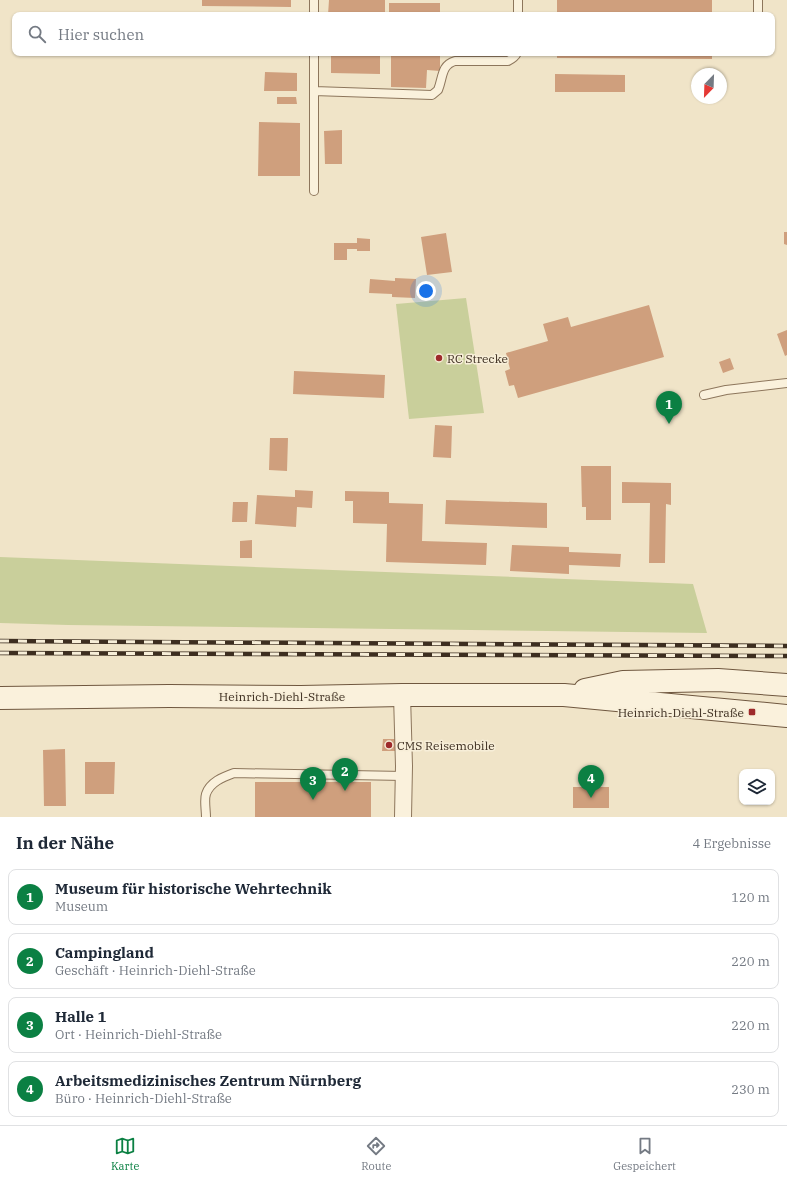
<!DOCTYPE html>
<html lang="de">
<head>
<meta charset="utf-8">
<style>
  :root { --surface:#fff; --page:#f2f2f3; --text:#1f2937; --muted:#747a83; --line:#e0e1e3; --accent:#0b8043 }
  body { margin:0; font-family:"IBM Plex Serif",serif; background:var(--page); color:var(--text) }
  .controls { position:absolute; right:12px; bottom:12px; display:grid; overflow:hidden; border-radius:8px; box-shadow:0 1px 3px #0004 }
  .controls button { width:36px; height:36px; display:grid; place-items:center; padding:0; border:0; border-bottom:1px solid var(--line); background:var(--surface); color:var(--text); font:20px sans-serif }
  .compass { position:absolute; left:691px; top:68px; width:36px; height:36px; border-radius:50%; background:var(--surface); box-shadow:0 1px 3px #0004; rotate:203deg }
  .you { position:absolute; left:426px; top:291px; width:14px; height:14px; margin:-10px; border:3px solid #fff; border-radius:50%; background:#1a73e8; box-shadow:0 0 0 6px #1a73e833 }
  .badge { display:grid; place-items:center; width:26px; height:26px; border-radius:50%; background:var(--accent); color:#fff; font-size:13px; font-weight:700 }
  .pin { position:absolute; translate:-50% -33px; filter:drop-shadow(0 1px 2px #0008) }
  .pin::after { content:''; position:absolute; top:21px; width:14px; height:12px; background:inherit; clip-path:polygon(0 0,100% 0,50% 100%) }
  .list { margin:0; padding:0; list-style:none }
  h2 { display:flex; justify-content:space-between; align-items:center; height:52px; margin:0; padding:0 16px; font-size:17px }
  h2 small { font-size:13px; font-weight:400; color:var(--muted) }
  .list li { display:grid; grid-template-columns:26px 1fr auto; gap:12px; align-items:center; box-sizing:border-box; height:56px; margin:0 8px 8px; padding:0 8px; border:1px solid var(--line); border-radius:8px }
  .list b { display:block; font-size:15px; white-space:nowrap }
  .list p { margin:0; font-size:13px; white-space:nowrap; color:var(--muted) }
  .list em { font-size:13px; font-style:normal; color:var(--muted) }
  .icon { flex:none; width:22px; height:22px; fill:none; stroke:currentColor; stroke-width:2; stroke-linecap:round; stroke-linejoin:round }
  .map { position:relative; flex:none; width:787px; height:817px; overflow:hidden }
  .search { position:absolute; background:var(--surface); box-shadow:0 1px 3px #0004; left:12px; right:12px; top:12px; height:44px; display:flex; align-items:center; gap:10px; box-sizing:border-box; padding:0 14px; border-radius:8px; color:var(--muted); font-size:15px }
  .sheet { height:308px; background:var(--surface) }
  nav { display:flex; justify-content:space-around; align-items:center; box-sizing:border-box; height:56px; border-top:1px solid var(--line); background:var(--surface); font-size:11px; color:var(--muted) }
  nav a { display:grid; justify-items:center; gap:2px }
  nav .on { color:var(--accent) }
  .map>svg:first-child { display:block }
  .green { fill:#c9cf9b }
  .building { fill:#cf9f7d }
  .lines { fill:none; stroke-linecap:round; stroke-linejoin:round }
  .lane-casing { stroke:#8d765c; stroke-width:10 }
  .street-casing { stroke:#8d765c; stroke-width:18 }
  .secondary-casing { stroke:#6f573f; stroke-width:24 }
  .lane { stroke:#faf1dc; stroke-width:8 }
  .street { stroke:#faf1dc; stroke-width:16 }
  .secondary { stroke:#faf1dc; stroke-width:22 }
  .rail-casing { stroke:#3d2e20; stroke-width:4.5 }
  .rail { stroke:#f7eed8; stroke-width:3; stroke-dasharray:9; stroke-linecap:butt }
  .poi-dot { fill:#9e2a2b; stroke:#f7eed8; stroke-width:1.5 }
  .labels { text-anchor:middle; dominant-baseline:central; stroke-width:3; stroke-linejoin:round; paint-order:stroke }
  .poi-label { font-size:12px; fill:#3d2e20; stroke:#f7eed8; text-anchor:start }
  .street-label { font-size:12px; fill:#3d2e20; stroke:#f7eed8 }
</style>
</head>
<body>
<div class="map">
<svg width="787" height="817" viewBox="0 0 787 817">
  <rect width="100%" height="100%" fill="#f0e4c8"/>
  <path class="green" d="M466 298 484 413 409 419 396 304Z
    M0 557 693 584 707 633 68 625 0 623Z"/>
  <path class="building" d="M202 0H291V7L202 6Z
    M329 0H385V15H328Z
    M557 0H712V15H557Z
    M389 3H440V15H389Z
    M331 53H380V74L331 73Z
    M391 53H440V71L427 70 426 88 391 87Z
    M557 53H712V59L557 58Z
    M265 72 297 73V91H264Z
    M555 74 625 75V92H555Z
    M277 97H296L297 104H277Z
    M259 122 300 123V176H258Z
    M342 130V164H325L324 131Z
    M784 232H787V245L784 244Z
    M446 233 452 272 427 275 421 237Z
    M357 238 370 239V251H357V249H347V260H334V243H357Z
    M395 278 416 279 415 298 392 297V294L369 293 370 279 395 281Z
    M649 305 664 357 518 398 514 385 509 386 505 371 510 369 506 353 548 341 543 324 568 317 571 327Z
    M787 330V355L785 356 777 334Z
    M730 358 734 369 723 373 719 362Z
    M294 371 385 375 384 398 293 394Z
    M435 425 452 426 451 458 433 457Z
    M270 438H288L287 471 269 470Z
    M581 466H611V520H586V507H582Z
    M622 482 671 483V505L666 504 665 563H649L650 503H622Z
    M295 490 313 491 312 508 297 507 296 527 255 524 257 495 295 497Z
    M345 491 389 492V503L423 504 422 541 487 543 486 565 386 562 387 524 353 523V501H345Z
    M446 500 547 503V528L445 524Z
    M233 502H248L247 522H232Z
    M252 540V558H240V541Z
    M512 545 569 547V552L621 554 620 567 569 565V574L510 571Z
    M383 739H395V751H382Z
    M65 749 66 806H44L43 750Z
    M85 762H115L114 794H85Z
    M255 782H371V817H255Z
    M573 787H609V808H573Z"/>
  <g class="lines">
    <defs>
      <path id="lane" d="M314 0V15
        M518 0V15
        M758 0V15
        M314 53V191
        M314 91 432 95 438 90C443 78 441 65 455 61H508C512 59 515 57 517 53
        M704 395 726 390 787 383
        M206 817C206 810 204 800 206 794 210 782 223 777 234 773L404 776"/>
      <path id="street" d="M402 695 404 766 403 817"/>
      <path id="secondary" d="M585 690 623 682 718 680 787 685
        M0 698 169 696 301 697 402 695H564L787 716"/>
    </defs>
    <use href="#lane" class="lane-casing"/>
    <use href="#street" class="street-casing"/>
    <use href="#secondary" class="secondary-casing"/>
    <use href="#lane" class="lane"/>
    <use href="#street" class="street"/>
    <use href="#secondary" class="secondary"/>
    <defs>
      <path id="rail" d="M0 641 787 646
        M0 653 787 656"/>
    </defs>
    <use href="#rail" class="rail-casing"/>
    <use href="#rail" class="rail"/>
  </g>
  <g class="poi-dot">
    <circle cx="439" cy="358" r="4"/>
    <rect x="748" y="708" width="8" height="8" rx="2"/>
    <circle cx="389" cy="745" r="4"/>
  </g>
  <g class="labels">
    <g class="poi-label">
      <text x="447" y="358">RC Strecke</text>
      <text x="744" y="712" text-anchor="end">Heinrich-Diehl-Straße</text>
      <text x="397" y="745">CMS Reisemobile</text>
    </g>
    <g class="street-label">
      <text x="282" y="696">Heinrich-Diehl-Straße</text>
    </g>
  </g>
</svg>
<div class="controls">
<button><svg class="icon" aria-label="layers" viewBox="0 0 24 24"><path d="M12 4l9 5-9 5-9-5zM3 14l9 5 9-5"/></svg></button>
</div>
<svg class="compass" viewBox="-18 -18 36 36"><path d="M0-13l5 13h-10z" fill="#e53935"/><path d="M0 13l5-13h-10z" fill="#747a83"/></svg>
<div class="you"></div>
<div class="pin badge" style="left:669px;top:424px">1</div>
<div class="pin badge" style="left:345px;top:791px">2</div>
<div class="pin badge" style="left:313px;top:800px">3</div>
<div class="pin badge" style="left:591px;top:798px">4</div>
<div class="search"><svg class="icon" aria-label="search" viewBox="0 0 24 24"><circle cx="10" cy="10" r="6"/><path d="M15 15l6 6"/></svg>Hier suchen</div>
</div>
<section class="sheet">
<h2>In der Nähe<small>4 Ergebnisse</small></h2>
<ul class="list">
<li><span class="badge">1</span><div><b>Museum für historische Wehrtechnik</b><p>Museum</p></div><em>120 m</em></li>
<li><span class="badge">2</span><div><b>Campingland</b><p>Geschäft · Heinrich-Diehl-Straße</p></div><em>220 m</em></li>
<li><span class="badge">3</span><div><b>Halle 1</b><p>Ort · Heinrich-Diehl-Straße</p></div><em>220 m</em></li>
<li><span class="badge">4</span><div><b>Arbeitsmedizinisches Zentrum Nürnberg</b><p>Büro · Heinrich-Diehl-Straße</p></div><em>230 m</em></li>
</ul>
</section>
<nav>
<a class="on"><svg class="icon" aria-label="map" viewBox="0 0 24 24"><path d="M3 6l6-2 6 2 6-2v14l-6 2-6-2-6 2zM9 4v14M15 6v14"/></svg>Karte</a>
<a><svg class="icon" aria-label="directions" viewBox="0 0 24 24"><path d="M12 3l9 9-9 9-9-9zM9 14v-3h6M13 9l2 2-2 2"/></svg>Route</a>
<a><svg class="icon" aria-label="saved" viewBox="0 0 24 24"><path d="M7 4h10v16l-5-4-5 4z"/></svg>Gespeichert</a>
</nav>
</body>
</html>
